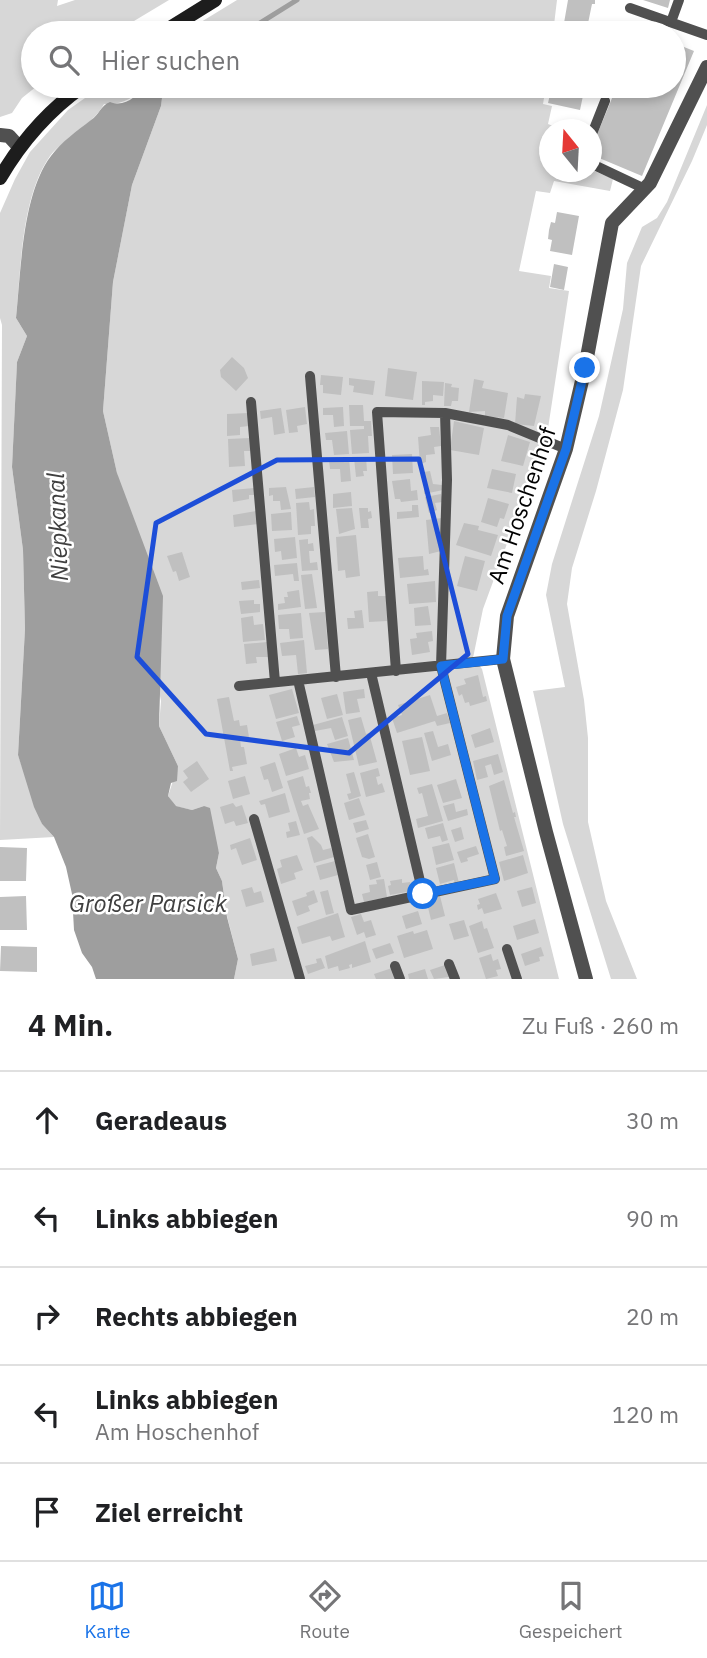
<!DOCTYPE html>
<html lang="de">
<head>
<meta charset="utf-8">
<style>
  :root { --surface:#fff; --page:#f2f2f2; --text:#202124; --muted:#757577; --line:#e0e0e0; --accent:#1a73e8 }
  body { margin:0; font-family:"IBM Plex Sans",sans-serif; background:var(--page); color:var(--text) }
  .compass { position:absolute; left:539px; top:119px; width:63px; height:63px; border-radius:50%; background:var(--surface); box-shadow:0 4px 10px #0003; rotate:342deg }
  .stop { position:absolute; width:21px; height:21px; margin:-16px; border:5px solid #1a73e8; border-radius:50%; background:#fff }
  .stop.end { background:#1a73e8; border-color:#fff; box-shadow:0 2px 7px #0008 }
  .list { margin:0; padding:0; list-style:none }
  h2 { display:flex; justify-content:space-between; align-items:center; height:91px; margin:0; padding:0 28px; font-size:30px }
  h2 small { font-size:23px; font-weight:400; color:var(--muted) }
  .list li { display:grid; grid-template-columns:46px 1fr auto; gap:21px; align-items:center; box-sizing:border-box; height:98px; padding:0 28px; border-top:2px solid var(--line) }
  .list b { display:block; font-size:26px; white-space:nowrap }
  .list p { margin:0; font-size:23px; white-space:nowrap; color:var(--muted) }
  .list em { font-size:23px; font-style:normal; color:var(--muted) }
  .icon { flex:none; width:38px; height:38px; fill:none; stroke:currentColor; stroke-width:2; stroke-linecap:round; stroke-linejoin:round }
  .map { position:relative; flex:none; width:707px; height:979px; overflow:hidden }
  .search { position:absolute; background:var(--surface); box-shadow:0 4px 10px #0003; left:21px; right:21px; top:21px; height:77px; display:flex; align-items:center; gap:18px; box-sizing:border-box; padding:0 24px; border-radius:38px; color:var(--muted); font-size:26px }
  .sheet { height:581px; background:var(--surface) }
  nav { display:flex; justify-content:space-around; align-items:center; box-sizing:border-box; height:98px; border-top:2px solid var(--line); background:var(--surface); font-size:19px; color:var(--muted) }
  nav a { display:grid; justify-items:center; gap:4px }
  nav .on { color:var(--accent) }
  .map>svg:first-child { display:block }
  .green { fill:#d7d7d7 }
  .water { fill:#9e9e9e }
  .lines { fill:none; stroke-linecap:round; stroke-linejoin:round }
  .stream { stroke:#9e9e9e; stroke-width:5 }
  .building { fill:#c0c0c0 }
  .lane { stroke:#505050; stroke-width:10 }
  .street { stroke:#505050; stroke-width:14 }
  .secondary { stroke:#1d1d1d; stroke-width:14 }
  .route { stroke:#1a73e8; stroke-width:9 }
  .marked { fill:none; stroke:#1d4ed8; stroke-width:5; stroke-linejoin:round }
  .labels { text-anchor:middle; dominant-baseline:central; stroke-width:5; stroke-linejoin:round; paint-order:stroke }
  .street-label { font-size:23px; fill:#000; stroke:#fff }
  .water-label { font-size:24px; font-style:italic; fill:#3f3f3f; stroke:#fff }
</style>
</head>
<body>
<div class="map">
<svg width="707" height="979" viewBox="0 0 707 979">
  <rect width="100%" height="100%" fill="#fff"/>
  <path class="green" d="M0 0H58L57 6 75 0H169L114 33H33V86H37L22 98 12 113 0 117Z
    M237 0H557L553 33H183Z
    M102 86H147C132 98 124 105 104 104 92 126 66 136 50 156 21 197 21 269 16 318L27 336 17 362 12 467 23 550 25 629 18 755 42 824 54 837 0 840 2 325 0 318V213L15 179 30 152 68 110Z
    M170 86H546L543 104 552 106 548 124 561 129 587 126 585 129 550 130V172L592 170 613 179 610 191 554 181 550 193 536 191 519 271 551 276 549 288 569 291 547 435 483 609 473 658 482 669 559 979H234L238 959 227 916 222 881 216 868 219 853 204 806 192 810 175 806 168 796 178 766 159 726 161 701 117 473 103 411 113 282 132 185 161 106 163 90Z
    M707 105V125L692 161 641 266 623 390 596 491 572 568 567 604 584 700 588 738V822L606 901 637 979H611L563 824 533 691 565 687 546 595 552 564 599 416 623 309 627 263 642 227 657 218 667 202Z"/>
  <path class="water" d="M147 86H170L163 90 161 106 132 185 113 282 103 411 117 473 163 596 159 726 178 766 177 781 171 783 168 796 176 806 192 810 204 806 210 808 219 853 216 868 222 881 227 917 238 959 234 979H96L92 967 82 953 74 930 72 894 66 867 54 837 42 824 34 807 18 755 25 629 23 550 12 467 17 362 27 336 16 318C21 271 22 194 51 156 61 142 77 131 91 120 99 115 101 105 110 102 126 108 136 95 147 86Z"/>
  <g class="lines">
    <path class="stream" d="M244 33 297 0"/>
  </g>
  <path class="building" d="M568 0H595V4H592L586 33H569L571 24 564 23Z
    M643 0H670L668 8Z
    M622 22 641 30 651 33H617Z
    M674 43 694 51 642 176 592 155V147L617 86H674Z
    M552 86 584 91 580 110 548 103Z
    M557 212 579 216 572 255 550 251 552 240 548 239 549 230 551 222 555 223Z
    M554 264 568 267 564 290 550 287Z
    M232 357 244 368 248 378 236 391 221 377 220 370Z
    M388 368 417 372 413 400 385 396Z
    M321 375 343 377 341 395 323 393V385H320Z
    M349 378 375 381 373 395 353 392 354 386 349 385Z
    M474 379 484 381 482 388 508 393 504 418 485 416V411L469 412Z
    M422 381 444 382 443 396 433 395V401L425 402V405H422Z
    M445 383 452 384 451 387 459 388 458 401H452L451 406H444Z
    M525 394 541 396 534 426 515 424 517 397 524 399Z
    M349 405H363L364 421H371L372 436H368L369 453 352 454 350 430 364 429V426H350Z
    M305 407 307 424 297 426 298 432 289 433 286 410Z
    M343 407 344 426 334 427 333 415H323V408Z
    M281 408 285 433 274 435 272 417 261 419 260 411Z
    M248 413 249 426 240 427V435L227 436V414Z
    M454 421 484 428 479 455 450 450Z
    M430 427H439L441 446 434 447 435 454 426 455V462L420 464 418 437 431 435Z
    M347 431 349 454 334 455 332 440H326L325 433Z
    M508 435 530 442 523 466 501 461Z
    M250 438V451H244L245 466 229 467 228 439Z
    M412 454 413 473 393 474 392 455Z
    M366 457 367 471H363L364 476 356 477 354 458Z
    M349 458 351 481 341 482 340 469H330L329 460Z
    M492 469 516 474 512 493 487 488Z
    M430 471 433 484 442 485 443 490 424 494V472Z
    M410 479 411 491 417 490 418 500 401 502 400 499H395L392 481Z
    M286 487 291 509 281 510 280 501H273V495L269 496V488Z
    M314 487 315 497 296 499 295 489Z
    M254 488V495H249V499L233 502 232 490Z
    M351 492 352 506 333 508V494Z
    M441 494 443 502 435 503 437 510 429 513 425 497Z
    M488 498 509 504 504 519 500 518 497 527 481 522Z
    M309 502 310 510 314 509 315 526H311V534L298 535 296 503Z
    M412 505H418L419 517 397 519V512L412 511Z
    M352 508 355 529 339 534 336 509Z
    M359 508H368V512L371 511 372 518 368 519 369 528H361Z
    M256 511 258 524 234 527 233 515Z
    M291 512 292 530 272 531 271 514Z
    M442 518 444 542H440L441 551 429 554 426 520Z
    M464 523 479 526 478 530 498 535 491 556 456 545Z
    M356 535 360 576 346 578 345 570 338 571 336 537Z
    M295 537 297 558 282 560 281 551 275 552 274 539Z
    M308 539V544L313 543 314 551H309L310 563 317 562 318 570 302 571 299 540Z
    M182 552 190 577 179 581 176 571 173 572 167 556Z
    M423 556 424 570 428 569 429 575 400 578 398 558Z
    M465 556 485 561 477 591 457 586Z
    M297 563 299 581H294L293 574 275 576 274 565Z
    M312 574 317 608 305 609 301 575Z
    M259 580 260 588 242 590 241 582Z
    M435 581 436 602 409 604 407 584Z
    M299 590 301 607 278 610V604L285 603 284 597H288L287 592Z
    M378 591V596H386L387 621 369 622 367 592Z
    M254 600V604H260V612L241 614 239 601Z
    M428 606 431 625 415 626 414 608Z
    M362 610 364 628 348 629 347 618H355L354 611Z
    M325 612 328 649 315 650 309 613Z
    M301 613 303 638 290 639 289 629H279L278 615Z
    M253 616 254 625 263 624 265 640 243 642 241 618Z
    M432 631 433 641 428 642 430 652 412 655 410 639 417 638 416 633Z
    M304 640 307 673 298 674 296 655 282 656 280 643Z
    M267 642 268 657H256L257 663 246 664 244 644Z
    M478 675 483 697 486 696 487 701 470 706 469 702 465 703 462 694 459 696 456 687 466 684 464 679Z
    M292 689 299 713 276 719 269 695Z
    M364 689 365 698 357 699 360 712 346 714 343 692Z
    M337 694 343 715 327 719 321 698Z
    M430 695 437 716 447 713 450 723 437 726 435 721 397 733 392 718 402 715 398 705Z
    M229 697 234 721 239 720 240 726 247 725 249 737 240 739 241 747H244L247 764 232 767 233 771H230L217 699Z
    M297 716 300 725 292 727 295 737 282 741 276 722Z
    M342 717 348 736 335 740 331 728 315 731 313 725Z
    M361 717 366 734 369 733 377 762 359 766 348 720Z
    M490 728 494 742 475 748 471 735Z
    M433 731 438 747 448 744 451 755 432 761 424 733Z
    M422 737 430 771 410 775 402 741Z
    M348 738 354 760 334 762 327 744Z
    M296 748 299 757 305 755 309 769 286 776 279 754Z
    M498 754 503 772 494 775 491 764 485 766 488 777 477 780 473 761Z
    M197 761 209 779 191 792 183 782 188 778 183 771Z
    M275 762 283 788 272 792 268 779 264 780 260 767Z
    M378 768 380 776 376 777 378 785 382 783 385 792 366 797 360 773Z
    M354 772 361 796 349 800 347 794 351 793 346 774Z
    M245 776 250 794 233 799 228 781Z
    M303 776 306 787 309 786 311 793H309L310 799 301 801 303 806 308 804 319 829 304 834 287 781Z
    M456 779 462 798 443 803 437 785Z
    M504 780 513 813 515 812 516 817H514L524 851 506 856 504 847 507 846 502 830 500 831 489 786Z
    M432 784 443 821 418 828 416 819 428 816 422 793 419 794 417 788Z
    M285 793 290 812 269 818 265 804 261 805 259 801Z
    M359 798 365 815 349 820 344 803Z
    M233 803 236 807 242 805 248 823 236 826 234 821 225 824 220 807Z
    M454 803 456 812 467 809 468 815 448 821 443 806Z
    M366 820 369 829 356 833 353 823Z
    M296 821 300 835 287 838 286 832 290 831 288 823Z
    M443 823 448 840 442 842 440 836 428 839 425 828Z
    M461 827 464 839 455 842 451 830Z
    M368 834 375 857 369 859 362 857 356 838Z
    M312 836 321 845 323 850 331 848 334 857 314 863 307 838Z
    M250 838 257 860 242 865 236 848 231 850 230 845Z
    M449 843 454 860 436 865 432 847Z
    M476 846 479 854 467 858 468 861 461 863 457 852Z
    M0 847 27 848 26 881H0Z
    M297 855 303 870 294 873 296 879 281 884 277 869 282 867 280 860Z
    M523 855 528 873 504 881 499 862Z
    M335 861 338 875 320 880 316 866Z
    M377 862 381 877 370 880 366 865Z
    M454 863 459 883 455 884 454 880 440 884 436 868Z
    M384 879 387 897 364 902 362 894 370 892 369 885 377 884 376 880Z
    M402 879V883L410 882 412 891 390 895 388 886 391 885 390 881Z
    M252 887 254 893 261 891 264 902 246 907 241 890Z
    M532 887 536 903 522 907 517 891Z
    M314 890 318 902 308 906 310 911 297 916 292 901 307 896 306 893Z
    M328 890 334 913 326 915 320 892Z
    M496 893 502 909 484 914 482 908 478 910 477 905 480 904 478 899Z
    M26 896 27 930H0V897Z
    M440 896 445 916 431 920 426 899Z
    M418 911 422 924 406 929 402 916Z
    M338 913 345 937 332 941 330 936 302 944 297 927Z
    M361 914 364 922 371 920 376 935 366 938 364 932 357 935 351 917Z
    M535 919 539 933 517 940 513 926Z
    M464 920 469 936 454 940 449 924Z
    M482 921 484 929 487 928 494 948 478 953 469 926Z
    M427 930 433 949 404 958 397 936 413 931 414 934Z
    M365 941 371 962 352 968V964L349 965 350 968 339 971 338 966 328 969 325 956Z
    M390 943 394 953 376 959 372 949Z
    M1 946 37 947V972L0 971Z
    M541 947 544 956 539 957 540 961 525 966 521 954Z
    M274 948 277 961 252 966 250 954Z
    M491 954 493 961 498 959 501 969 496 970 498 976 486 979 479 958Z
    M321 958 325 968 308 974 305 966 317 963 316 959Z
    M445 965 449 977 434 979 430 970Z
    M392 968 395 979H376L374 974Z
    M425 969 428 979H409L408 974Z"/>
  <g class="lines">
    <path class="lane" d="M630 8 707 35
      M671 22 679 0
      M592 134 605 101
      M592 164 645 189
      M310 376 336 677
      M251 402 275 682
      M396 671 377 412 445 413 508 425 566 449
      M371 673 423 894
      M298 680 351 910 495 879 441 666 447 480 445 413
      M239 686 503 659
      M254 819 300 979
      M507 949 517 979
      M449 964 455 979
      M395 966 400 979"/>
    <path class="street" d="M0 135 9 136 19 147
      M586 979 546 832 503 659 507 616 566 449 585 368 612 223 650 183 707 67"/>
    <path class="secondary" d="M162 33 215 0
      M0 178C21 142 49 110 83 86"/>
  </g>
  <g class="lines">
    <path class="route" d="M423 894 495 879 441 666 503 659 507 616 566 449 585 368"/>
  </g>
  <path class="marked" d="M419 459 468 654 349 753 206 734 137 657 156 523 277 460Z"/>
  <g class="labels">
    <g class="street-label">
      <text transform="translate(521 505) rotate(-71)">Am Hoschenhof</text>
    </g>
    <g class="water-label">
      <text transform="translate(57 527) rotate(-92)">Niepkanal</text>
      <text x="148" y="903">Großer Parsick</text>
    </g>
  </g>
</svg>
<svg class="compass" viewBox="-18 -18 36 36"><path d="M0-13l5 13h-10z" fill="#e53935"/><path d="M0 13l5-13h-10z" fill="#757577"/></svg>
<div class="stop" style="left:423px;top:894px"></div>
<div class="stop end" style="left:585px;top:368px"></div>
<div class="search"><svg class="icon" aria-label="search" viewBox="0 0 24 24"><circle cx="10" cy="10" r="6"/><path d="M15 15l6 6"/></svg>Hier suchen</div>
</div>
<section class="sheet">
<h2>4 Min.<small>Zu Fuß · 260 m</small></h2>
<ul class="list">
<li><svg class="icon" aria-label="ahead" viewBox="0 0 24 24"><path d="M12 20V5M6 11l6-6 6 6"/></svg><div><b>Geradeaus</b></div><em>30 m</em></li>
<li><svg class="icon" aria-label="left" viewBox="0 0 24 24"><path d="M17 20v-9H6M10 6l-5 5 5 5"/></svg><div><b>Links abbiegen</b></div><em>90 m</em></li>
<li><svg class="icon" aria-label="right" viewBox="0 0 24 24"><path d="M7 20v-9h11M14 6l5 5-5 5"/></svg><div><b>Rechts abbiegen</b></div><em>20 m</em></li>
<li><svg class="icon" aria-label="left" viewBox="0 0 24 24"><path d="M17 20v-9H6M10 6l-5 5 5 5"/></svg><div><b>Links abbiegen</b><p>Am Hoschenhof</p></div><em>120 m</em></li>
<li><svg class="icon" aria-label="arrive" viewBox="0 0 24 24"><path d="M6 21V4h12l-3 4 3 4H6"/></svg><div><b>Ziel erreicht</b></div></li>
</ul>
</section>
<nav>
<a class="on"><svg class="icon" aria-label="map" viewBox="0 0 24 24"><path d="M3 6l6-2 6 2 6-2v14l-6 2-6-2-6 2zM9 4v14M15 6v14"/></svg>Karte</a>
<a><svg class="icon" aria-label="directions" viewBox="0 0 24 24"><path d="M12 3l9 9-9 9-9-9zM9 14v-3h6M13 9l2 2-2 2"/></svg>Route</a>
<a><svg class="icon" aria-label="saved" viewBox="0 0 24 24"><path d="M7 4h10v16l-5-4-5 4z"/></svg>Gespeichert</a>
</nav>
</body>
</html>
